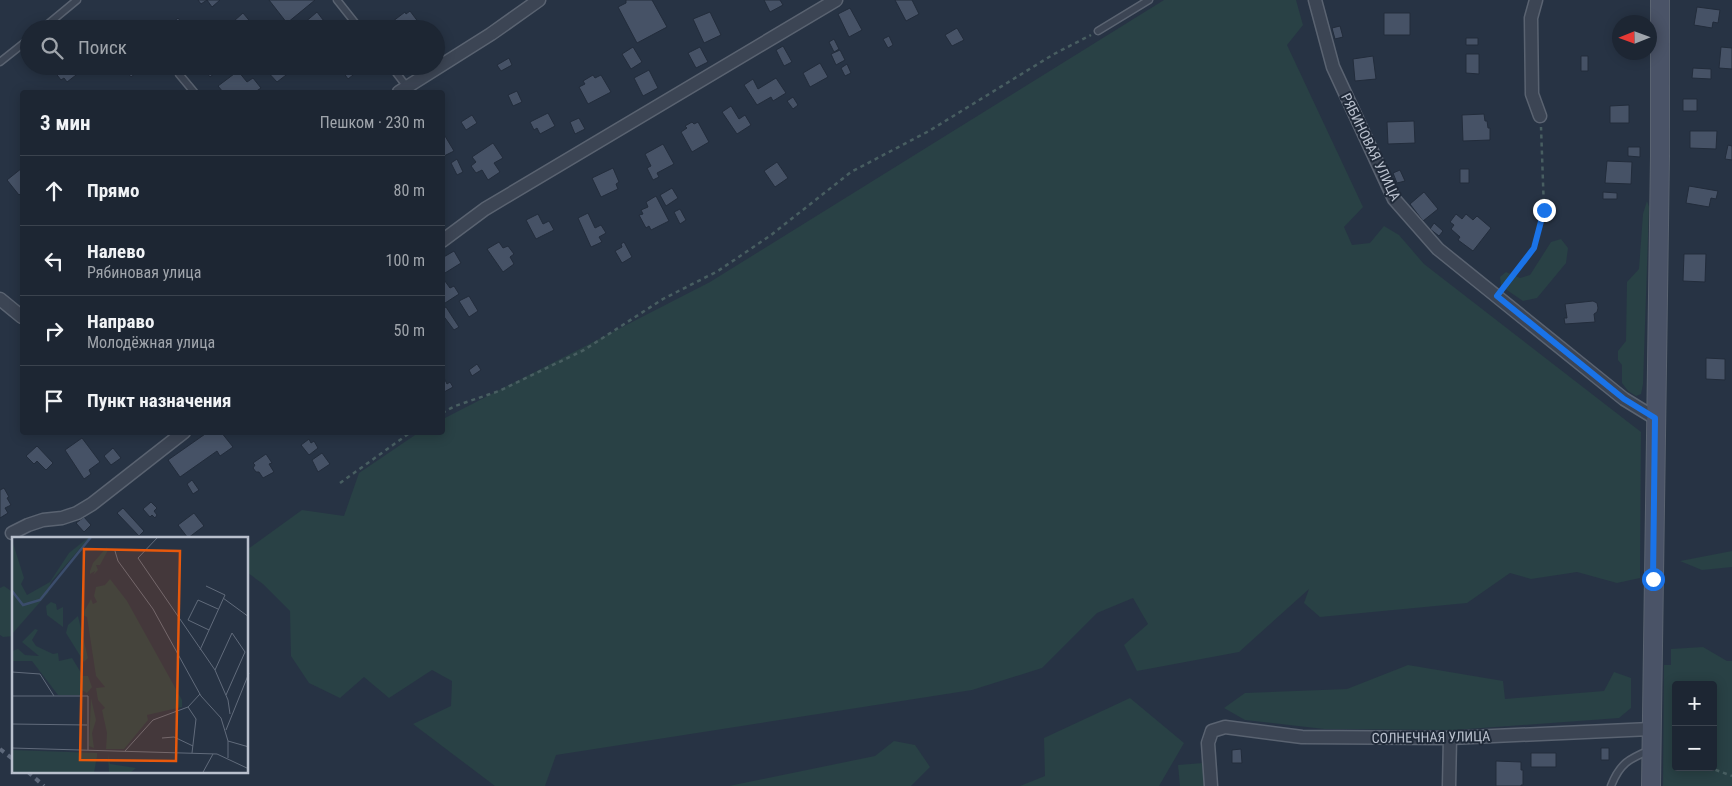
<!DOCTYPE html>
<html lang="ru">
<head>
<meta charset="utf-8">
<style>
  :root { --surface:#1d2633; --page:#252e3b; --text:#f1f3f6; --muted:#a0a5ac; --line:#3b434e }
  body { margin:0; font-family:"Roboto Condensed",sans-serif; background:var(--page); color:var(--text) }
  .controls { position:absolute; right:15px; bottom:15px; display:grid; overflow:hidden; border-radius:5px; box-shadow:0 2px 12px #0003 }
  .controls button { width:45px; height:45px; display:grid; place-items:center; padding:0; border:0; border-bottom:1px solid var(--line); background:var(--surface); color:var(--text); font:25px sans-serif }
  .compass { position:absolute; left:1612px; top:15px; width:45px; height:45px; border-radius:50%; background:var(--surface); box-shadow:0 2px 12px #0003; rotate:269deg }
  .stop { position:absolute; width:15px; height:15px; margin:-11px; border:4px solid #1a73e8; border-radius:50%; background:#fff }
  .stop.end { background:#1a73e8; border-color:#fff; box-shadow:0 1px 5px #0008 }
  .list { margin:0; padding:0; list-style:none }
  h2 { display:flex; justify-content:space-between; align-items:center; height:65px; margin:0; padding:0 20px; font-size:21px }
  h2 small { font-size:16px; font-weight:400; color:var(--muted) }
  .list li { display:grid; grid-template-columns:32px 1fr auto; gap:15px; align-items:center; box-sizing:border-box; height:70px; padding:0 20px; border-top:1px solid var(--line) }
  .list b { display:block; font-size:19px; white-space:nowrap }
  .list p { margin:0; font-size:16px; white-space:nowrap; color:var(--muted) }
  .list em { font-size:16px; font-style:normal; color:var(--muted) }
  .icon { flex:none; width:28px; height:28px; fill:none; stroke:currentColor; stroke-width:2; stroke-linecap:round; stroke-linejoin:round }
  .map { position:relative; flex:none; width:1732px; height:786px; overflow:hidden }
  .search { position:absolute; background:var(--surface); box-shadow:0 2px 12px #0003; left:20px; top:20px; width:425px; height:55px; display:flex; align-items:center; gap:12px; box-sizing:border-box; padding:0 18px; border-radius:28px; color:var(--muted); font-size:19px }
  .panel { position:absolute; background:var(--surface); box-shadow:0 2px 12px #0003; left:20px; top:90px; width:425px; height:345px; border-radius:5px }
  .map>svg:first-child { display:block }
  .green { fill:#294145; fill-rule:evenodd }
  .building { fill:#465266; stroke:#222c3b }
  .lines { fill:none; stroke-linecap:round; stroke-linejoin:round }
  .service-casing { stroke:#5a6371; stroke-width:9 }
  .minor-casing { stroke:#5a6371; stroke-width:15 }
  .secondary-casing { stroke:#5a6371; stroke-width:20 }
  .path { stroke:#485e61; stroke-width:2.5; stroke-dasharray:4 4; stroke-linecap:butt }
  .service { stroke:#3c4554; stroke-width:6 }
  .minor { stroke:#3c4554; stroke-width:12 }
  .secondary { stroke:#4a5367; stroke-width:18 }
  .rail { stroke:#5e697b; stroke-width:4; stroke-dasharray:5 5; stroke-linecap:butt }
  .route { stroke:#1a73e8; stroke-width:6 }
  .labels { text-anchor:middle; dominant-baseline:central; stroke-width:4; stroke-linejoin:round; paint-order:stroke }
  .street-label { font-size:14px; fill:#b9c0cd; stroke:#202a39 }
  .inset-river { fill:none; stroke:#3b4d6c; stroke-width:2.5 }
  .inset-road { fill:none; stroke:#616b7b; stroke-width:1 }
  .view { fill:#e8590c; fill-opacity:0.15; stroke:#e8590c; stroke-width:2.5 }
  .inset-edge { fill:none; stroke:#b9c0cd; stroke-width:2.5 }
</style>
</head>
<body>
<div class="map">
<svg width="1732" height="786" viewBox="0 0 1732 786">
  <rect width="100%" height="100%" fill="#273344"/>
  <path class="green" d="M1164 0H1296L1303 25 1287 45 1363 207 1344 227 1352 245 1370 243 1384 226 1399 235 1424 264 1641 432 1640 578 1617 583 1577 572 1531 579 1510 573 1467 603 1320 617 1304 603 1309 589 1239 652 1137 671 1124 645 1148 624 1133 598 1097 613 1042 668 972 690 556 755 545 786H495L413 724 451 706 452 681 432 670 389 698 364 677 340 698 309 683 291 656 290 611 263 584 248 573V549L302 510 344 516 359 473 418 433 442 432 443 419 710 282Z
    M1647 201 1649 207 1643 384 1641 394 1636 396 1628 391 1622 383V365L1618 360V351L1626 341 1627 282 1639 269 1643 214Z
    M1561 239 1568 248 1566 263 1537 298 1523 301 1501 286 1500 277 1506 272 1520 278 1530 275 1551 242Z
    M1732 551V567L1702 570 1680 561Z
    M4 586 14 593V636L3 637 0 635V588Z
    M1703 647 1727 661H1732V786H1663L1664 665H1671V649ZM1676 685H1713V767H1676Z
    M1408 665 1503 681 1505 699 1604 691 1614 672 1631 678V708L1619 718 1454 730 1324 729 1245 720 1224 708 1245 693 1347 689Z
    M1130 698 1184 743 1159 786H1020L1045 776 1044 738Z
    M894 741 915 745 930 767 911 786H729L875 756Z
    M1203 763 1204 786H1180L1178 765Z"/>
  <path class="building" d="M198 0H220L212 7 207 0 201 4Z
    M269 0H315L287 23Z
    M626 0H652L667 27 637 43 618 7 626 3Z
    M764 0H780L783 5 770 12Z
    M895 0H912L919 14 906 21Z
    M1697 7 1720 10 1718 23 1713 22 1712 28 1694 25Z
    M850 8 862 30 849 37 838 14Z
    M410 11 419 23 415 26 416 27 414 29H391L388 25 405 12 406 14Z
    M317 12 327 25 332 21 336 27 333 29H297Z
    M710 12 721 35 704 43 693 19Z
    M243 13 253 25 249 29H241L234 21Z
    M1384 13H1410V35H1384Z
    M178 18 187 29H166Z
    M1340 26 1343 37 1335 39 1332 28Z
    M957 28 964 40 952 46 945 35Z
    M889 36 893 45 888 48 883 39Z
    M1466 38H1478V45H1466Z
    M834 39 839 49 834 52 829 42Z
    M783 46 792 62 784 66 776 50Z
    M633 47 642 62 631 69 622 54Z
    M700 47 708 62 696 68 688 53Z
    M1721 47 1732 48V69L1719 68Z
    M840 50 845 60 836 65 831 54Z
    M1466 54H1479V74L1466 73Z
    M1373 56 1376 79 1355 81 1353 59Z
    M1581 56H1588V71H1581Z
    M509 58 512 65 501 71 497 65Z
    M820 63 828 77 810 87 803 73Z
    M847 64 851 73 845 76 841 68Z
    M54 66H75L80 72 67 82 64 78 61 80 54 71 56 69Z
    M122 66H153L145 73 144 71 140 73 138 71 131 77Z
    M201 66H223L210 77Z
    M269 66H286L290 72 277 82 265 69Z
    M330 66H362L363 67 348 79 341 69 336 73Z
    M1693 68 1711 69V79L1692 78Z
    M649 70 658 88 643 96 634 78Z
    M238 71 247 82 253 78 261 88 255 92H223L218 86Z
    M593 75 595 78 601 75 611 92 588 104 579 87 585 84 583 81Z
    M776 78 786 93 773 101 771 97 757 105 744 85 753 79 758 89Z
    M517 91 522 102 513 106 508 95Z
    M793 97 798 105 793 109 787 101Z
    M1683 99H1697V111H1683Z
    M1629 105V123H1610V106Z
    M731 106 739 119 745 115 751 125 737 134 722 112Z
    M548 113 555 126 540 134 537 128 534 130 530 122Z
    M1484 114 1485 121H1487L1488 128H1490V140L1463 141 1462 115Z
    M472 115 477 123 466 130 461 122Z
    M579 118 585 129 575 134 570 122Z
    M1414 121 1415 143 1388 144 1387 122Z
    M692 122 694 124 698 122 709 142 692 152 681 132 687 128 685 126Z
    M442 131 454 151 444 156 442 152Z
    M1690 131H1717L1716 149 1690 148Z
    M493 143 503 158 494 163 500 172 488 180 482 170 476 173 471 166 476 162 472 157Z
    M663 144 674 164 657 173 659 177 653 180 647 168 651 166 645 154Z
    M1728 145 1732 146V160L1725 159Z
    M1628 147H1640V157L1628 156Z
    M457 159 463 172 457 175 451 163Z
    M1607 161 1632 162 1631 184 1605 183Z
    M777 162 788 178 775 187 764 171Z
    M22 168V192L19 195 7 180Z
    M613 168 619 182 616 184 618 189 601 197 592 178Z
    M1460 169H1469V183H1460Z
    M1400 170 1405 181 1397 183 1393 173Z
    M1689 186 1718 191 1716 199 1711 198 1709 207 1686 203Z
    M672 188 678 198 666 206 660 195Z
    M1424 192 1438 209 1423 221 1410 204Z
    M1603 192 1617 193V199H1603Z
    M656 196 669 221 651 230 649 226 646 228 639 215 643 214 641 210 648 207 646 202Z
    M680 209 686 220 680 224 674 212Z
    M588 213 595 228 601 225 606 233 599 237 602 242 591 247 578 218Z
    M538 214 543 224 549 221 554 230 536 239 526 220Z
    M1456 214 1462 219 1466 214 1473 220 1477 216 1491 228 1473 251 1458 240 1460 237 1451 229 1454 225 1450 222Z
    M1434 223 1443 231 1439 236 1430 229Z
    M499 242 503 248 508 246 514 254 510 257 514 264 503 272 487 249Z
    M624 242 632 257 622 263 615 251 622 247 621 244Z
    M454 251 461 263 445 273 442 268V258Z
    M1684 254H1706L1705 282 1683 281Z
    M442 277 450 288 454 286 459 294 442 305Z
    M469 296 478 311 469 317 459 301Z
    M1593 301 1597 303 1598 308 1597 312 1594 314 1595 322 1565 324 1564 318H1567L1565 304Z
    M446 307 459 327 454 330 442 314V309Z
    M1706 358 1725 359V380L1706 379Z
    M477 364 481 370 472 376 469 370Z
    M443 376 447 384 450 382 453 387 444 392 442 389Z
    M208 432H221L233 447 220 456 217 451 180 477 168 460Z
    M82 438 100 462 89 470 91 474 84 479 65 450Z
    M309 439 311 443 314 441 318 448 309 455 301 445Z
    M37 446 53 463 46 470 37 461 34 464 26 456Z
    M113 448 121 458 111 465 104 456Z
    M322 453 330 464 318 472 312 460Z
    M266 454 272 463 269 464 274 472 263 478 259 472H256L253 468 255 465 253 463Z
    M192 480 199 490 193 494 187 484Z
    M4 488 9 497 7 498 11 505 5 508 8 513 0 518V490Z
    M151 502 157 508 154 511 157 515 155 518 152 515 150 517 143 509Z
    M123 508 144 531 139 536 117 513Z
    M194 513 204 526 188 538 178 525Z
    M84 517 91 525 84 532 76 523Z
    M1601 748H1609V760H1601Z
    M1241 749 1242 763H1232V750Z
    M1531 753H1556V767H1531Z
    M1496 761 1521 762V770H1523V785H1521V786H1496Z"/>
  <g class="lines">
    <defs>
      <path id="service" d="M337 0 360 29
        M42 29 77 0
        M1098 31 1149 0
        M0 62 29 39
        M391 66 407 87
        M179 74 194 92
        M1611 786C1620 763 1629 759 1650 750"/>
      <path id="minor" d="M1315 0 1333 67 1394 199 1438 249 1624 399 1655 418
        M1536 0 1531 18 1532 94 1540 116
        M399 92 491 34 539 0
        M442 241 485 209 836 0
        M0 299 22 317
        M12 533 28 525 43 520 62 518 77 513 92 504 184 432
        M1211 786 1208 743 1212 731 1225 727 1302 737 1450 738 1651 729
        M1449 786 1450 738"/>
      <path id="secondary" d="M1651 786 1660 156V0"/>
    </defs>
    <use href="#service" class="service-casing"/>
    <use href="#minor" class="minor-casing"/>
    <use href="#secondary" class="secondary-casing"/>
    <path class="path" d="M1504 287 1534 248 1544 210 1541 127
      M442 413 455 406 499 391 584 350 663 299 718 271 771 235 851 172 929 131 1054 54 1091 35
      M340 483 411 432
      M1708 767 1732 776"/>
    <use href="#service" class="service"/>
    <use href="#minor" class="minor"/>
    <use href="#secondary" class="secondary"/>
    <path class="rail" d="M0 749 14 760
      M28 772 44 786"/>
  </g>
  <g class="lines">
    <path class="route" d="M1544 210 1534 248 1497 296 1624 399 1655 418 1653 579"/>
  </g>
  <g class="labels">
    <g class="street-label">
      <text transform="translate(1371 147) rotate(64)">РЯБИНОВАЯ УЛИЦА</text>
      <text transform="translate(1431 737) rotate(-1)">СОЛНЕЧНАЯ УЛИЦА</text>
    </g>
  </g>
  <g transform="translate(12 537)">
    <rect width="236" height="236" fill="#273344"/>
    <path d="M77 0V1L39 45 36 56 0 97V3L12 41 9 47 15 58 38 45 57 16ZM95 10 96 13 88 28H84L86 33 81 38 83 34 78 37V34L81 26ZM98 42 115 64 170 163V170L135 178 136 183 112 212H94L95 196 90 173 93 171 86 163 84 151 93 150 84 139 75 80 70 78 79 62 81 67 85 65 82 59 84 50 93 48ZM39 65 44 67 45 73 51 70V90L35 78 34 69ZM66 79 76 121 72 125 54 96 56 88ZM23 92 26 93 20 103 24 109 41 117 46 116 47 124 60 121 71 139H76L80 150 75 156 68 152V158H46L20 124H0V114L6 112 13 118 27 119 10 105ZM79 161 84 183 80 196 82 211 77 209ZM0 213 85 216V219L82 236 0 237ZM96 217 98 227 124 231 118 236H97Z" fill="#294145"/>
    <path class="inset-river" d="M0 54 11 68 28 63 79 0"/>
    <path class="inset-road" d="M146 0 126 21 203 133 216 163 218 177M103 14 106 24 141 72 189 159 209 181 216 204V221M211 61 237 80M197 93 176 83 186 63 206 72M188 113 213 58 194 49M203 133 220 96 233 115 214 158M0 135 28 137 42 159M0 159H76V213M176 170 184 182 180 216M0 187 75 188M214 193 237 136M150 201 162 200 181 209M216 204 237 210M0 211 205 217 237 232M113 214 141 183 176 170 188 157M190 237 201 217"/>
    <path class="view" d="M72 12 168 14 164 224 68 223Z"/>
    <rect width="236" height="236" class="inset-edge"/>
  </g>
</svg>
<div class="controls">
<button>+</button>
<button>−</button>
</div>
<svg class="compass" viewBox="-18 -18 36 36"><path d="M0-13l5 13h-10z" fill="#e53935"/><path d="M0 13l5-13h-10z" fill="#a0a5ac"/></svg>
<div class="stop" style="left:1653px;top:579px"></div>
<div class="stop end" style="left:1544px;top:210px"></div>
<div class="search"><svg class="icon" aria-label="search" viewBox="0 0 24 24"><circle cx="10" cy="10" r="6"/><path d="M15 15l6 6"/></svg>Поиск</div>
<section class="panel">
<h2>3 мин<small>Пешком · 230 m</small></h2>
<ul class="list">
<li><svg class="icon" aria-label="ahead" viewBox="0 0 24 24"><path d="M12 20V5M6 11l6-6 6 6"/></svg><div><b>Прямо</b></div><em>80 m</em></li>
<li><svg class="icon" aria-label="left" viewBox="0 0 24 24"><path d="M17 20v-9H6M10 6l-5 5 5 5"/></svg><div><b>Налево</b><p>Рябиновая улица</p></div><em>100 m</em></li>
<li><svg class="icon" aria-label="right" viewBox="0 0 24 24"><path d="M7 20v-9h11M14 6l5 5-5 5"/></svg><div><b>Направо</b><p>Молодёжная улица</p></div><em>50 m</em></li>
<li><svg class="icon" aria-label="arrive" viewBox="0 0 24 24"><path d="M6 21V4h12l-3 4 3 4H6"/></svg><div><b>Пункт назначения</b></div></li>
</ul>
</section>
</div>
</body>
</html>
